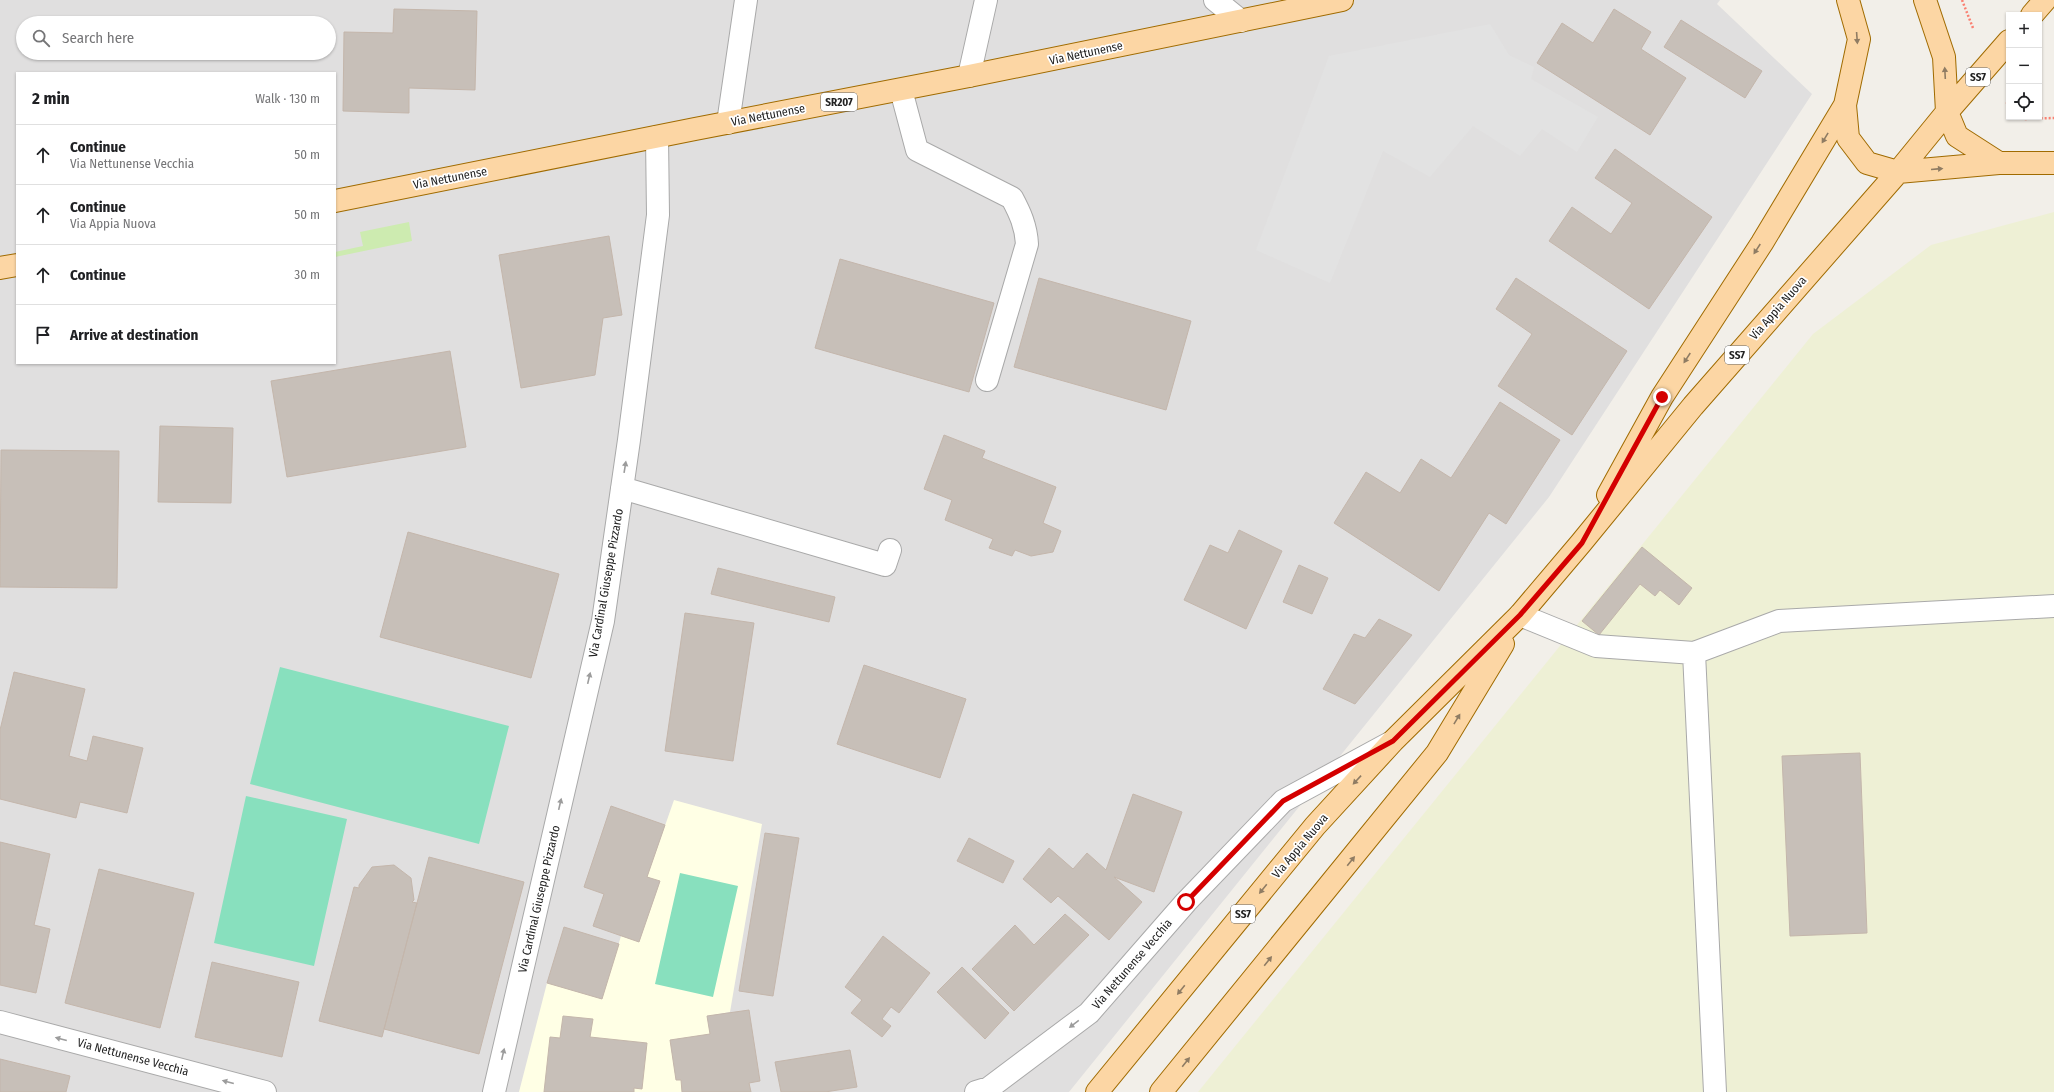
<!DOCTYPE html>
<html lang="en">
<head>
<meta charset="utf-8">
<style>
  :root { --surface:#fff; --page:#f2f2f2; --text:#202124; --muted:#757577; --line:#e0e0e0 }
  body { margin:0; font-family:"Fira Sans Condensed",sans-serif; background:var(--page); color:var(--text) }
  .controls { position:absolute; right:12px; top:12px; display:grid; overflow:hidden; border-radius:0px; box-shadow:0 1px 3px #0004 }
  .controls button { width:36px; height:36px; display:grid; place-items:center; padding:0; border:0; border-bottom:1px solid var(--line); background:var(--surface); color:var(--text); font:20px sans-serif }
  .stop { position:absolute; width:12px; height:12px; margin:-9px; border:3px solid #d40000; border-radius:50%; background:#fff }
  .stop.end { background:#d40000; border-color:#fff; box-shadow:0 1px 4px #0008 }
  .list { margin:0; padding:0; list-style:none }
  h2 { display:flex; justify-content:space-between; align-items:center; height:52px; margin:0; padding:0 16px; font-size:17px }
  h2 small { font-size:13px; font-weight:400; color:var(--muted) }
  .list li { display:grid; grid-template-columns:26px 1fr auto; gap:12px; align-items:center; box-sizing:border-box; height:60px; padding:0 16px; border-top:1px solid var(--line) }
  .list b { display:block; font-size:15px; white-space:nowrap }
  .list p { margin:0; font-size:13px; white-space:nowrap; color:var(--muted) }
  .list em { font-size:13px; font-style:normal; color:var(--muted) }
  .icon { flex:none; width:22px; height:22px; fill:none; stroke:currentColor; stroke-width:2; stroke-linecap:round; stroke-linejoin:round }
  .map { position:relative; flex:none; width:2054px; height:1092px; overflow:hidden }
  .search { position:absolute; background:var(--surface); box-shadow:0 1px 3px #0004; left:16px; top:16px; width:320px; height:44px; display:flex; align-items:center; gap:10px; box-sizing:border-box; padding:0 14px; border-radius:22px; color:var(--muted); font-size:15px }
  .panel { position:absolute; background:var(--surface); box-shadow:0 1px 3px #0004; left:16px; top:72px; width:320px; height:292px; border-radius:0px }
  .map>svg:first-child { display:block }
  .residential { fill:#e0dfdf; fill-rule:evenodd }
  .education { fill:#ffffe5 }
  .farmland { fill:#eef0d5 }
  .grass { fill:#cdebb0 }
  .pitch { fill:#88e0be }
  .parking { fill:#e2e2e2 }
  .building { fill:#c7bfb8; stroke:#c4b6ab }
  .lines { fill:none; stroke-linecap:round; stroke-linejoin:round }
  .minor-casing { stroke:#a9a9a9; stroke-width:24 }
  .major-casing { stroke:#a06b00; stroke-width:24 }
  .path { stroke:#fa8072; stroke-width:2.5; stroke-dasharray:2 2; stroke-linecap:butt }
  .minor { stroke:#fff; stroke-width:22 }
  .major { stroke:#fcd6a4; stroke-width:22 }
  .oneway { fill:#8f7c63 }
  .oneway2 { fill:#9c9c9c }
  .route { stroke:#d40000; stroke-width:5 }
  .labels { text-anchor:middle; dominant-baseline:central; stroke-width:3.5; stroke-linejoin:round; paint-order:stroke }
  .shield { fill:#fff; stroke:#646464; stroke-width:1 }
  .shield-label { font-size:11px; font-weight:bold; fill:#222 }
  .street-label { font-size:12px; fill:#222; stroke:#fff }
</style>
</head>
<body>
<div class="map">
<svg width="2054" height="1092" viewBox="0 0 2054 1092">
  <rect width="100%" height="100%" fill="#f2efe9"/>
  <path class="residential" d="M0 0H1720L1717 4 1812 94 1549 497 1069 1092H0ZM23 23H329V53H23ZM17 73H335V363H17Z"/>
  <path class="education" d="M674 800 762 824 730 1012 707 1016 710 1034 670 1040 676 1080H681L682 1092H519L547 983 602 999 621 936 639 942 660 882 647 877Z"/>
  <path class="farmland" d="M2054 212V1092H1198L1813 334 1931 245Z"/>
  <path class="grass" d="M409 222 412 241 335 257V252L363 246 360 232Z"/>
  <path class="pitch" d="M280 667 509 726 479 844 250 784Z
    M246 796 347 819 314 966 214 943Z
    M680 873 738 886 713 997 655 984Z"/>
  <path class="parking" d="M1490 24 1509 55 1534 67 1531 79 1598 117 1577 152 1542 129 1520 156 1473 126 1430 177 1383 151 1330 283 1256 250 1329 56Z"/>
  <path class="building" d="M394 9 477 11 475 90 409 88V113L343 111 344 32 393 33Z
    M1614 9 1651 32 1641 49 1686 78 1650 135 1537 63 1562 23 1593 43Z
    M1681 20 1762 71 1745 98 1664 47Z
    M1615 149 1712 217 1649 309 1549 241 1572 207 1611 234 1632 203 1595 178Z
    M609 236 622 315 603 318 595 375 521 388 499 255Z
    M840 259 994 303 969 392 815 348Z
    M1039 278 1191 321 1166 410 1014 367Z
    M1516 278 1627 351 1572 435 1498 386 1532 334 1496 309Z
    M450 351 466 447 287 477 271 381Z
    M1500 402 1560 440 1506 524 1489 513 1439 591 1334 523 1366 472 1400 493 1421 459 1451 478Z
    M160 426 233 428 231 503 158 502Z
    M944 435 985 451 982 458 1056 487 1043 523 1061 531 1053 552 1031 556 1015 550 1012 556 989 548 993 539 945 520 952 500 924 489Z
    M1 450 119 451 117 588 0 587Z
    M1239 530 1282 551 1246 629 1184 600 1210 545 1228 553Z
    M408 532 559 574 531 678 380 637Z
    M1642 547 1692 588 1679 605 1660 590 1655 596 1640 584 1599 635 1582 621Z
    M1299 565 1328 578 1312 614 1283 602Z
    M718 568 835 597 829 622 711 594Z
    M685 613 754 623 733 761 665 751Z
    M1379 619 1412 635 1355 704 1323 689 1354 634 1365 638Z
    M864 665 966 699 940 778 837 744Z
    M14 672 85 689 69 756 87 761 93 736 143 748 127 813 80 802 76 818 0 799V730Z
    M1860 753 1867 933 1790 936 1782 756Z
    M1133 794 1182 812 1154 892 1114 877 1142 902 1109 940 1058 896 1051 903 1023 879 1049 848 1073 869 1087 853 1106 870Z
    M611 806 665 825 647 877 660 881 639 942 593 926 604 894 584 887Z
    M765 833 799 838 773 996 739 991Z
    M969 838 1014 861 1003 883 957 861Z
    M0 842 50 854 34 925 50 929 36 993 0 985Z
    M429 857 524 882 479 1054 384 1029Z
    M394 865 411 878 414 900 412 902 417 903 382 1037 319 1021 354 887 359 888V885L372 867Z
    M99 869 194 893 160 1028 65 1003Z
    M1065 914 1089 935 1014 1011 972 969 1015 925 1034 945Z
    M564 927 619 944 602 999 547 983Z
    M883 936 930 973 899 1013 891 1007 882 1019 891 1026 882 1037 851 1013 862 1000 845 987Z
    M212 962 299 982 282 1057 195 1037Z
    M962 967 1009 1013 985 1039 937 992Z
    M749 1010 760 1081 749 1083 751 1092H682L681 1080H676L670 1040 710 1034 707 1016Z
    M563 1016 593 1019 590 1037 647 1043 642 1089 634 1088V1092H544L550 1037 560 1038Z
    M850 1050 857 1087 825 1092H781L775 1062Z
    M0 1059 70 1076 66 1092H0Z"/>
  <g class="lines">
    <defs>
      <path id="minor" d="M1215 0 1241 21
        M969 76 986 0
        M901 90 917 150 1012 198C1020 213 1026 226 1027 244L987 380
        M728 123 746 0
        M622 488 885 565 890 550
        M1520 615 1596 646 1694 653 1779 621 2054 606
        M1694 653 1715 1092
        M0 1022 265 1092
        M494 1092 603 621 629 440 658 215 657 137
        M976 1092 989 1088 1089 1013 1186 902 1283 801 1390 743"/>
      <path id="major" d="M1848 0 1859 39 1845 105 1848 138 1867 163 1898 172 1999 163H2054
        M1925 0 1944 57 1947 112 1957 136 1999 163
        M2032 15 2045 0
        M335 201 695 129 969 76 1342 0
        M0 268 17 265
        M1608 495 1662 397 1762 243 1845 105
        M1097 1092 1315 826 1393 741 1520 615 1581 543 1693 406 1898 172 1947 112 2009 41
        M1161 1092 1437 753 1503 644"/>
    </defs>
    <use href="#minor" class="minor-casing"/>
    <use href="#major" class="major-casing"/>
    <path class="path" d="M1962 0 1973 28
      M2009 99 2007 103 2009 109
      M2017 117 2023 119 2054 118"/>
    <use href="#minor" class="minor"/>
    <use href="#major" class="major"/>
  </g>
  <defs><path id="oneway-solid" d="M-6-.8H1V-3.2L6.5 0L1 3.2V.8H-6Z"/></defs>
  <g class="oneway">
    <use href="#oneway-solid" transform="translate(1857 38) rotate(86)"/>
    <use href="#oneway-solid" transform="translate(1945 73) rotate(-93)"/>
    <use href="#oneway-solid" transform="translate(1825 138) rotate(121)"/>
    <use href="#oneway-solid" transform="translate(1937 169) rotate(-5)"/>
    <use href="#oneway-solid" transform="translate(1757 249) rotate(123)"/>
    <use href="#oneway-solid" transform="translate(1687 358) rotate(123)"/>
    <use href="#oneway-solid" transform="translate(1457 719) rotate(-59)"/>
    <use href="#oneway-solid" transform="translate(1357 780) rotate(133)"/>
    <use href="#oneway-solid" transform="translate(1351 861) rotate(-51)"/>
    <use href="#oneway-solid" transform="translate(1263 889) rotate(129)"/>
    <use href="#oneway-solid" transform="translate(1268 961) rotate(-51)"/>
    <use href="#oneway-solid" transform="translate(1181 990) rotate(129)"/>
    <use href="#oneway-solid" transform="translate(1186 1062) rotate(-51)"/>
  </g>
  <g class="oneway2">
    <use href="#oneway-solid" transform="translate(625 467) rotate(-81)"/>
    <use href="#oneway-solid" transform="translate(589 678) rotate(-77)"/>
    <use href="#oneway-solid" transform="translate(560 804) rotate(-77)"/>
    <use href="#oneway-solid" transform="translate(1074 1024) rotate(143)"/>
    <use href="#oneway-solid" transform="translate(61 1039) rotate(-165)"/>
    <use href="#oneway-solid" transform="translate(503 1054) rotate(-77)"/>
    <use href="#oneway-solid" transform="translate(228 1082) rotate(-165)"/>
  </g>
  <g class="lines">
    <path class="route" d="M1186 902 1283 801 1393 741 1520 615 1582 543 1662 397"/>
  </g>
  <g class="labels">
    <g class="shield">
      <rect x="1966" y="68" width="24" height="18" rx="3"/>
      <rect x="821" y="93" width="36" height="18" rx="3"/>
      <rect x="1725" y="346" width="24" height="18" rx="3"/>
      <rect x="1231" y="905" width="24" height="18" rx="3"/>
    </g>
    <g class="shield-label">
      <text x="1978" y="77">SS7</text>
      <text x="839" y="102">SR207</text>
      <text x="1737" y="355">SS7</text>
      <text x="1243" y="914">SS7</text>
    </g>
    <g class="street-label">
      <text transform="translate(1086 53) rotate(-12)">Via Nettunense</text>
      <text transform="translate(768 115) rotate(-11)">Via Nettunense</text>
      <text transform="translate(450 178) rotate(-11)">Via Nettunense</text>
      <text transform="translate(1778 308) rotate(-49)">Via Appia Nuova</text>
      <text transform="translate(606 583) rotate(-80)">Via Cardinal Giuseppe Pizzardo</text>
      <text transform="translate(1300 846) rotate(-50)">Via Appia Nuova</text>
      <text transform="translate(539 899) rotate(-77)">Via Cardinal Giuseppe Pizzardo</text>
      <text transform="translate(1132 964) rotate(-49)">Via Nettunense Vecchia</text>
      <text transform="translate(133 1057) rotate(15)">Via Nettunense Vecchia</text>
    </g>
  </g>
</svg>
<div class="controls">
<button>+</button>
<button>−</button>
<button><svg class="icon" aria-label="locate" viewBox="0 0 24 24"><circle cx="12" cy="12" r="6"/><path d="M12 2v4M12 18v4M2 12h4M18 12h4"/></svg></button>
</div>
<div class="stop" style="left:1186px;top:902px"></div>
<div class="stop end" style="left:1662px;top:397px"></div>
<div class="search"><svg class="icon" aria-label="search" viewBox="0 0 24 24"><circle cx="10" cy="10" r="6"/><path d="M15 15l6 6"/></svg>Search here</div>
<section class="panel">
<h2>2 min<small>Walk · 130 m</small></h2>
<ul class="list">
<li><svg class="icon" aria-label="ahead" viewBox="0 0 24 24"><path d="M12 20V5M6 11l6-6 6 6"/></svg><div><b>Continue</b><p>Via Nettunense Vecchia</p></div><em>50 m</em></li>
<li><svg class="icon" aria-label="ahead" viewBox="0 0 24 24"><path d="M12 20V5M6 11l6-6 6 6"/></svg><div><b>Continue</b><p>Via Appia Nuova</p></div><em>50 m</em></li>
<li><svg class="icon" aria-label="ahead" viewBox="0 0 24 24"><path d="M12 20V5M6 11l6-6 6 6"/></svg><div><b>Continue</b></div><em>30 m</em></li>
<li><svg class="icon" aria-label="arrive" viewBox="0 0 24 24"><path d="M6 21V4h12l-3 4 3 4H6"/></svg><div><b>Arrive at destination</b></div></li>
</ul>
</section>
</div>
</body>
</html>
